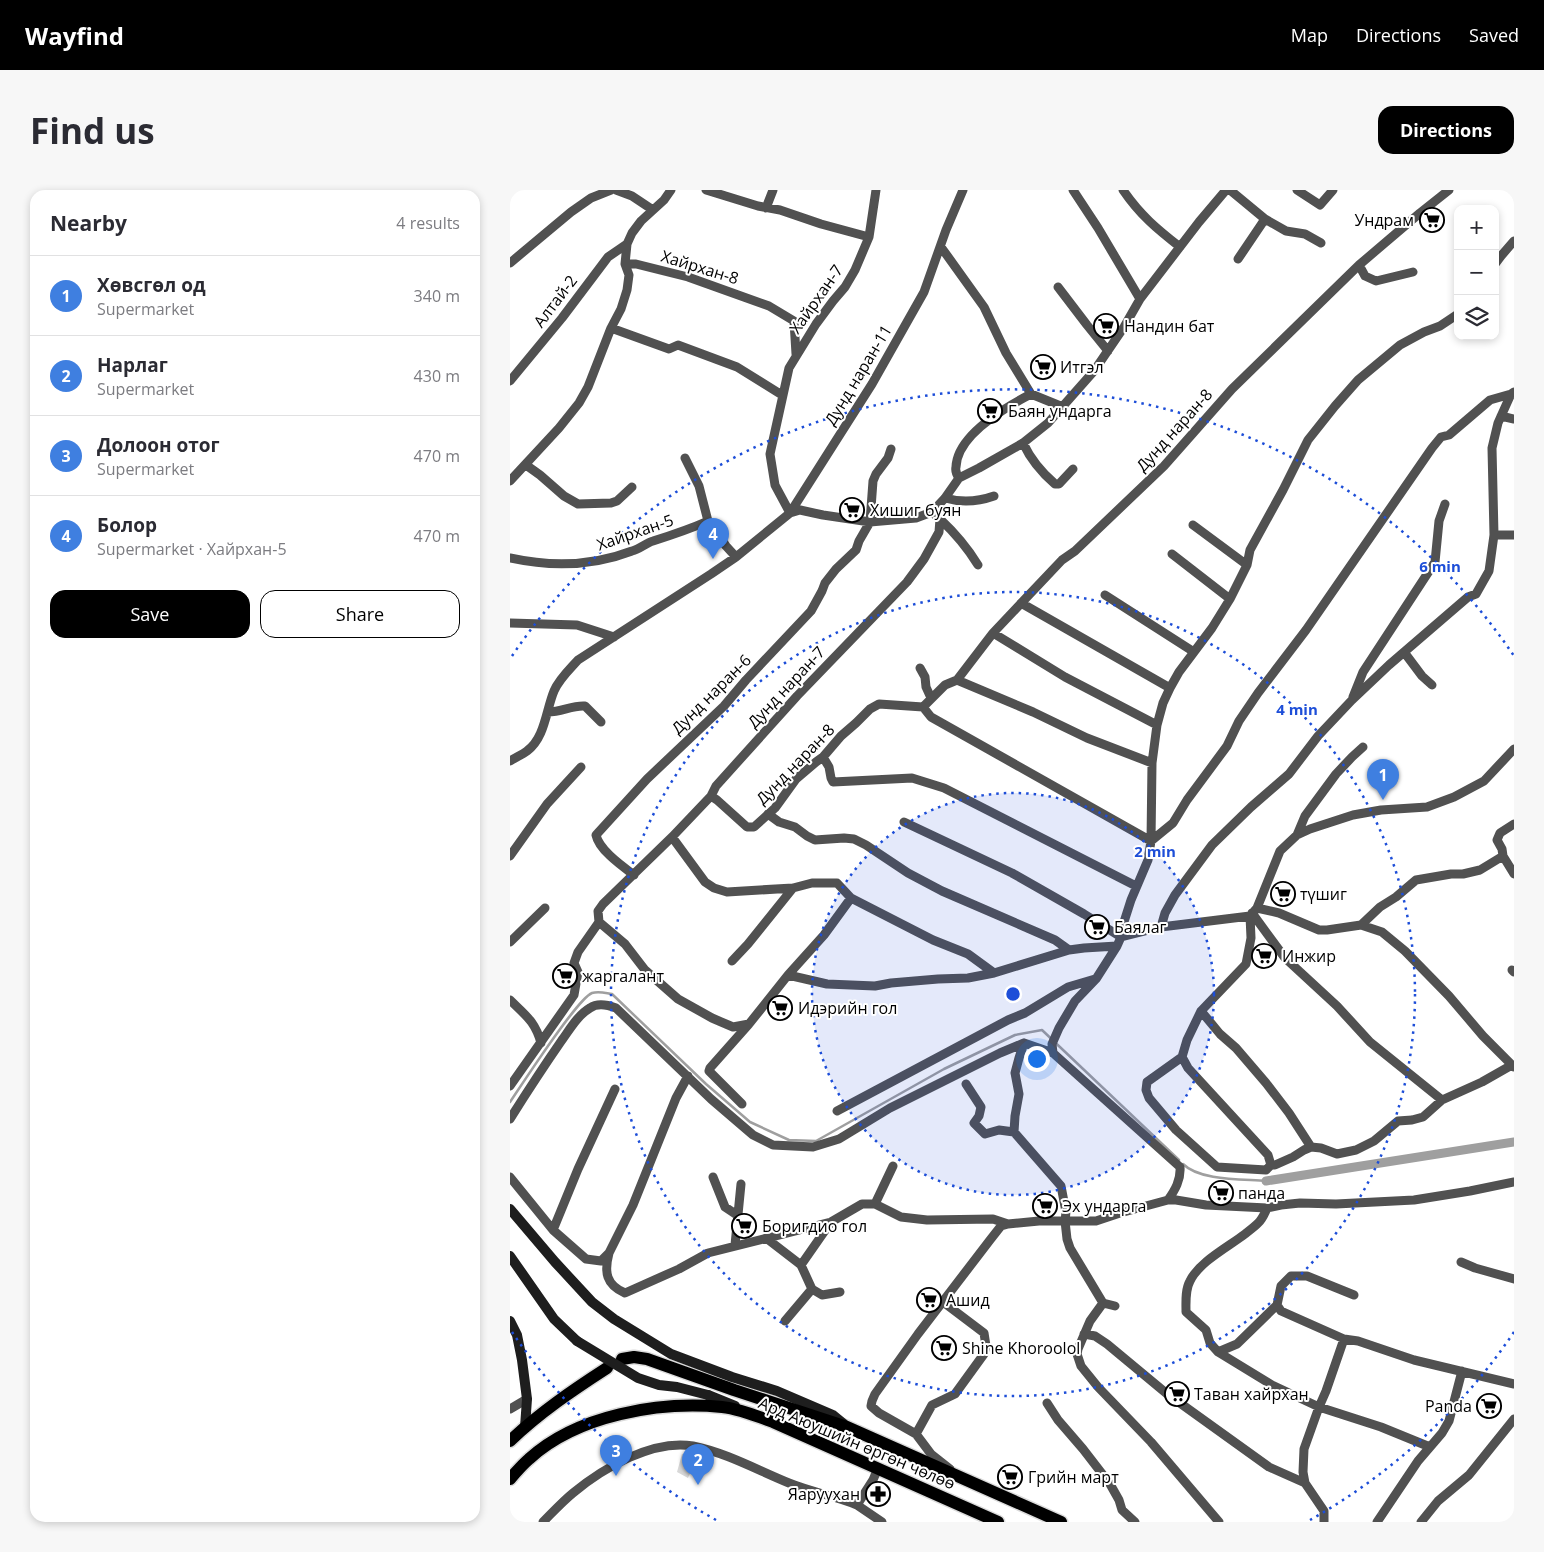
<!DOCTYPE html>
<html lang="en">
<head>
<meta charset="utf-8">
<style>
  :root { --surface:#fff; --page:#f7f7f7; --text:#2b2b33; --muted:#7c7c81; --line:#e1e1e2; --accent:#000 }
  body { margin:0; font-family:"Open Sans",sans-serif; background:var(--page); color:var(--text) }
  .controls { position:absolute; right:15px; top:15px; display:grid; overflow:hidden; border-radius:10px; box-shadow:0 2px 8px #0003 }
  .controls button { width:45px; height:45px; display:grid; place-items:center; padding:0; border:0; border-bottom:1px solid var(--line); background:var(--surface); color:var(--text); font:25px sans-serif }
  .you { position:absolute; left:526px; top:868px; width:18px; height:18px; margin:-12px; border:4px solid #fff; border-radius:50%; background:#1a73e8; box-shadow:0 0 0 8px #1a73e833 }
  .badge { display:grid; place-items:center; width:32px; height:32px; border-radius:50%; background:var(--accent); color:#fff; font-size:16px; font-weight:700 }
  .pin { position:absolute; translate:-50% -41px; filter:drop-shadow(0 1px 2px #0008) }
  .pin::after { content:''; position:absolute; top:26px; width:18px; height:15px; background:inherit; clip-path:polygon(0 0,100% 0,50% 100%) }
  .list { margin:0; padding:0; list-style:none }
  h2 { display:flex; justify-content:space-between; align-items:center; height:65px; margin:0; padding:0 20px; font-size:21px }
  h2 small { font-size:16px; font-weight:400; color:var(--muted) }
  .list li { display:grid; grid-template-columns:32px 1fr auto; gap:15px; align-items:center; box-sizing:border-box; height:80px; padding:0 20px; border-top:1px solid var(--line) }
  .list b { display:block; font-size:19px; white-space:nowrap }
  .list p { margin:0; font-size:16px; white-space:nowrap; color:var(--muted) }
  .list em { font-size:16px; font-style:normal; color:var(--muted) }
  .actions { display:flex; gap:10px; padding:15px 20px }
  .actions a { flex:1; padding:11px 0; border:1px solid var(--accent); border-radius:15px; text-align:center; font-size:18px; color:var(--accent) }
  .actions .main { background:var(--accent); color:#fff }
  .icon { flex:none; width:28px; height:28px; fill:none; stroke:currentColor; stroke-width:2; stroke-linecap:round; stroke-linejoin:round }
  .map { position:relative; flex:none; width:1004px; height:1332px; overflow:hidden; border-radius:15px }
  header { display:flex; align-items:center; gap:30px; box-sizing:border-box; height:70px; padding:0 25px; background:var(--accent); color:#fff }
  header strong { font-size:24px }
  nav { display:flex; gap:28px; margin-inline-start:auto; font-size:18px }
  .intro { display:flex; align-items:center; justify-content:space-between; box-sizing:border-box; height:120px; padding:0 30px }
  h1 { margin:0; font-size:35px }
  .button { padding:12px 22px; border-radius:15px; background:var(--accent); color:#fff; font-size:18px; font-weight:700 }
  main { display:flex; gap:30px; padding:0 30px }
  aside { flex:1; background:var(--surface); border-radius:15px; box-shadow:0 2px 8px #0003 }
  .map>svg:first-child { display:block }
  .green { fill:#d8d8d8 }
  .lines { fill:none; stroke-linecap:round; stroke-linejoin:round }
  .stream { stroke:#9f9f9f; stroke-width:2.5 }
  .canal { stroke:#9f9f9f; stroke-width:9 }
  .primary-casing { stroke:#dbdbdb; stroke-width:15 }
  .minor { stroke:#515151; stroke-width:9 }
  .secondary { stroke:#1e1e1e; stroke-width:10 }
  .primary { stroke:#000; stroke-width:12 }
  .secondary-bridge { stroke:#1e1e1e; stroke-width:10 }
  .ring { fill:none; stroke:#1d4ed8; stroke-width:2.5; stroke-dasharray:2.5 5 }
  .labels { text-anchor:middle; dominant-baseline:central; stroke-width:4; stroke-linejoin:round; paint-order:stroke }
  .poi-label { font-size:16px; fill:#000; stroke:#fff; text-anchor:start }
  .street-label { font-size:16px; fill:#000; stroke:#fff }
  .centre { fill:#1d4ed8; stroke:#fff; stroke-width:2.5 }
  .ring-label { font-size:15px; text-anchor:middle; font-weight:bold; fill:#1d4ed8; stroke:#fff; stroke-width:4; stroke-linejoin:round; paint-order:stroke }
</style>
</head>
<body>
<header>
<strong>Wayfind</strong>
<nav><a>Map</a><a>Directions</a><a>Saved</a></nav>
</header>
<div class="intro"><h1>Find us</h1><a class="button">Directions</a></div>
<main>
<aside>
<h2>Nearby<small>4 results</small></h2>
<ul class="list">
<li><span class="badge" style="background:#3f7fe0">1</span><div><b>Хөвсгөл од</b><p>Supermarket</p></div><em>340 m</em></li>
<li><span class="badge" style="background:#3f7fe0">2</span><div><b>Нарлаг</b><p>Supermarket</p></div><em>430 m</em></li>
<li><span class="badge" style="background:#3f7fe0">3</span><div><b>Долоон отог</b><p>Supermarket</p></div><em>470 m</em></li>
<li><span class="badge" style="background:#3f7fe0">4</span><div><b>Болор</b><p>Supermarket · Хайрхан-5</p></div><em>470 m</em></li>
</ul>
<div class="actions"><a class="main">Save</a><a>Share</a></div>
</aside>
<div class="map">
<svg width="1004" height="1332" viewBox="0 0 1004 1332">
  <rect width="100%" height="100%" fill="#fff"/>
  <path class="green" d="M172 1264 187 1267 178 1288 167 1282Z"/>
  <g class="lines">
    <path class="stream" d="M0 912C13 893 67 809 82 803 89 801 95 803 102 804L196 894 240 932 279 950 306 951 434 879 505 845 532 840 669 970
      M673 974C690 991 733 989 756 991"/>
    <path class="canal" d="M756 991 1004 952"/>
    <defs>
      <path id="primary" d="M112 1169 124 1167 137 1169 224 1200 337 1237 551 1332
        M0 1251C29 1223 63 1200 97 1178
        M0 1289C6 1282 12 1275 19 1269 67 1225 149 1211 212 1217 230 1219 247 1226 263 1232L488 1332"/>
    </defs>
    <use href="#primary" class="primary-casing"/>
    <path class="minor" d="M106 0 122 6 143 20
      M196 0 248 16 270 20 311 34 359 47
      M563 0 588 38 630 109
      M613 0C630 25 647 39 670 57
      M720 0 755 29 728 69
      M787 0 810 15 823 0
      M256 18 263 0
      M755 29 776 41 795 44 811 53
      M431 57 474 117 496 163 521 204
      M0 73 61 22 81 8 101 0
      M115 74H126L178 87 259 116 284 131 286 164
      M985 74 991 66 1004 51
      M849 75 855 86 866 91 903 82
      M548 97 577 135 598 161
      M101 138 159 159 168 155 227 177 272 205
      M0 191 52 128 98 67 117 54
      M991 226 1004 229
      M513 253C521 270 531 282 545 294H549L563 279
      M175 268 189 296 198 331 216 356 226 367
      M16 275 30 285 54 306 68 314 101 313 107 311 122 297
      M449 288C447 285 445 281 446 277 447 245 496 217 521 204L553 217
      M0 291 49 238 69 213 78 197 101 138 111 119 117 100 119 85 115 74 117 54 122 43 131 31 154 10 161 0
      M435 308C452 313 467 312 484 306
      M280 323 290 320 313 325 360 332 406 328 422 322 435 308 449 288 469 278 513 253 538 233 584 181 614 137 630 109 689 32 716 0
      M280 323 265 295 260 264 279 178 306 134 323 111 335 97 345 80 359 47 366 0
      M430 329C445 343 457 357 468 375
      M683 335 737 375
      M984 345H1004
      M662 364 720 409
      M0 368C41 377 83 376 122 361 130 359 136 353 143 351 162 345 180 339 198 331
      M595 405 684 462
      M511 413 660 498
      M0 433 67 435 104 447
      M483 443 555 487 647 535
      M894 462 912 486 922 495
      M410 478 415 487 416 497 421 508
      M447 490 523 522 577 548 642 573
      M843 507 853 482 925 372 929 331 935 314
      M413 517 421 527 641 651 663 633 677 610 717 556 729 531 748 503 796 440 922 258 931 247 939 245 980 210 1001 204 1004 202
      M38 522C52 522 62 515 75 516L91 532
      M313 567 319 577 321 588 323 592 402 588 434 598 626 696
      M0 571C6 567 12 565 17 561 35 548 36 520 44 501 49 489 59 480 68 470L201 384 226 367 280 323 362 194 414 102 436 40 453 0
      M201 606 207 610 237 637H244L265 618 286 589 306 572 313 567 331 546 346 533 360 519 369 514 413 517 435 495 447 490 483 443 552 370 565 361 654 276 722 199 849 75 910 23 939 0
      M258 624 269 632 285 637 297 646 305 650 334 648 344 649 356 655 398 683 432 701 545 750 559 760
      M394 632 502 683 574 724 611 747 651 737 740 726 747 718 770 661 787 645 800 639 843 625 871 620 917 617 944 607 974 591 1004 559
      M787 645 795 626 826 584 842 567 853 557
      M162 647 195 692 204 698 217 702 283 698 302 693H327L341 708 423 750 458 764 484 783 559 760 574 758 607 756
      M0 666 37 614 71 577
      M993 666 992 659 987 650 990 643 1004 634
      M124 685C112 676 89 660 86 645L137 589 214 516 236 490 301 421 312 401 315 393 326 379 346 360 349 351 360 332 363 291 366 284 378 268 381 259
      M747 718 769 723 809 740H817L851 735 870 717 886 707 906 690 941 684H953L970 680 993 666 1004 684
      M742 723 775 768 827 816 860 852 932 910
      M740 726 741 748 736 774 691 821 677 850 672 867 678 878 758 965 761 975
      M89 732 115 754 135 780 168 809 202 828 223 837 239 834 278 785 314 745 341 708
      M851 735 872 742 895 761 939 806 973 846 1004 877
      M651 737 655 723 665 705 702 655 741 617 779 584 808 546 842 510 879 475 958 407 966 404 979 381 984 345 982 258 988 233 1001 204
      M0 752 35 718
      M222 771 238 754 283 698
      M1002 780 1004 782
      M278 785 317 794 365 796 381 793 428 789 458 788 484 783
      M0 810C15 825 25 831 31 853
      M691 821 710 844 726 858 756 893 779 923 801 957
      M543 863 542 854 549 838 565 811 586 789 607 756 611 747 613 735 621 710 638 670 641 651 642 573 647 535 653 513 660 498 669 482 702 438 720 409 737 375 740 360 773 300 798 250 825 216 848 190 890 155 914 142 930 136 948 124
      M672 867 637 892 636 900 639 908 666 940 707 977 756 980 761 975H765L783 967 794 960 801 957 811 958 827 964 846 960 864 951 888 931 902 930 913 927 932 910 972 892 1002 875
      M456 894 471 917 469 926 464 933 475 944 489 940 504 942 551 996 556 1022 555 1031 557 1049 560 1058 593 1113 580 1131 568 1159 567 1164 571 1176 588 1197 641 1252 709 1332
      M0 896 64 805 68 782 64 773 68 762 89 732 88 721 93 714 162 647 201 606 206 596 287 506 397 392 414 369 429 342 430 329 422 322
      M232 914 199 881 200 878 239 834
      M327 921 498 830 515 823 558 797 585 789
      M0 929C17 902 34 876 52 850 60 839 68 825 80 818 87 813 98 815 106 818L201 909 243 945 263 955 303 957 329 949 380 918 490 863 514 853 543 863 670 977C671 990 665 1000 658 1010L610 1023 586 1031H529L498 1034 491 1036 480 1050 408 1144 365 1204 362 1211 361 1216 369 1223 406 1244 421 1264 440 1279
      M504 942 505 926 509 904 505 883 509 868 514 853
      M0 987 43 1040 76 1069 91 1071 99 1063 123 1015 166 908 178 886
      M203 987 215 1017 227 1025
      M658 1010H666L696 1015 757 1018 771 1015 790 1013 826 1014 904 1010 960 1001 1004 992
      M365 1014 383 976
      M757 1018C751 1033 747 1034 735 1044 718 1057 689 1072 680 1091 675 1100 676 1112 676 1122L696 1140 700 1153 708 1162 762 1195 809 1217 871 1237 920 1257
      M43 1040 68 979 105 899
      M256 1048 291 1075
      M225 1055 231 994
      M99 1063C94 1082 96 1095 115 1103L169 1079 198 1063 321 1032 352 1014H365L391 1027 417 1030 483 1029 498 1034
      M951 1072 965 1078 1004 1089
      M302 1099 312 1105 330 1102
      M844 1105 797 1086H781L771 1096 767 1115 771 1121 834 1149 848 1151 904 1170 1004 1194
      M593 1113 605 1116
      M275 1131 302 1099 291 1075 321 1032
      M574 1144 585 1146 597 1154 656 1203 759 1277 795 1293
      M708 1162 727 1154 767 1115
      M537 1213 548 1230 573 1259 600 1294 609 1310 612 1320 625 1332
      M0 1219 17 1209
      M406 1244 422 1215 445 1204 474 1164 476 1156 474 1143 433 1112
      M347 1315 372 1332
      M33 1332C43 1322 52 1312 63 1303 93 1278 143 1249 183 1256 217 1263 247 1280 279 1293 301 1302 325 1306 347 1315L363 1290 368 1278
      M814 1332V1321L795 1293 793 1282 794 1259 809 1217 816 1201 834 1149
      M867 1332 908 1271 932 1243 939 1231 952 1181
      M911 1332 928 1311 959 1285 1004 1229"/>
    <path class="secondary" d="M0 1019 45 1072 82 1112 104 1129 161 1164 222 1187 267 1201 323 1225 334 1234
      M0 1066 44 1129 67 1151
      M0 1131 7 1145 12 1170 17 1209 15 1237
      M198 1205 225 1216"/>
    <use href="#primary" class="primary"/>
    <path class="secondary-bridge" d="M67 1151 128 1188 149 1195 167 1197 198 1205"/>
  </g>
  <circle cx="503" cy="804" r="201" fill="#1d4ed8" fill-opacity=".12"/>
  <g class="ring">
    <circle cx="503" cy="804" r="201"/>
    <circle cx="503" cy="804" r="402"/>
    <path d="M1004 1142A604 604 0 0 1 800 1330M206 1330A604 604 0 0 1 2 1142M2 466A604 604 0 0 1 1004 466"/>
  </g>
  <defs>
    <symbol id="supermarket-ring" viewBox="-11 -11 22 22"><circle r="9.5" fill="#fff" stroke="#000" stroke-width="1.5"/><path d="M-6-5.5h2.5l.6 2H6L4.5 2H-2.5L-4.4-4H-6ZM-1.5 3.2a1.3 1.3 0 1 0 .1 0ZM3 3.2a1.3 1.3 0 1 0 .1 0Z" fill="#000"/></symbol>
    <symbol id="pharmacy-ring" viewBox="-11 -11 22 22"><circle r="9.5" fill="#fff" stroke="#000" stroke-width="1.5"/><path d="M-2-6h4v4h4v4h-4v4h-4v-4h-4v-4h4Z" fill="#000"/></symbol>
  </defs>
  <g fill-rule="evenodd">
    <use href="#supermarket-ring" x="908" y="16" width="28" height="28"/>
    <use href="#supermarket-ring" x="582" y="122" width="28" height="28"/>
    <use href="#supermarket-ring" x="519" y="163" width="28" height="28"/>
    <use href="#supermarket-ring" x="466" y="207" width="28" height="28"/>
    <use href="#supermarket-ring" x="328" y="306" width="28" height="28"/>
    <use href="#supermarket-ring" x="759" y="690" width="28" height="28"/>
    <use href="#supermarket-ring" x="573" y="723" width="28" height="28"/>
    <use href="#supermarket-ring" x="740" y="752" width="28" height="28"/>
    <use href="#supermarket-ring" x="41" y="772" width="28" height="28"/>
    <use href="#supermarket-ring" x="256" y="804" width="28" height="28"/>
    <use href="#supermarket-ring" x="697" y="989" width="28" height="28"/>
    <use href="#supermarket-ring" x="521" y="1002" width="28" height="28"/>
    <use href="#supermarket-ring" x="220" y="1022" width="28" height="28"/>
    <use href="#supermarket-ring" x="405" y="1096" width="28" height="28"/>
    <use href="#supermarket-ring" x="420" y="1144" width="28" height="28"/>
    <use href="#supermarket-ring" x="653" y="1190" width="28" height="28"/>
    <use href="#supermarket-ring" x="965" y="1202" width="28" height="28"/>
    <use href="#supermarket-ring" x="486" y="1273" width="28" height="28"/>
    <use href="#pharmacy-ring" x="354" y="1290" width="28" height="28"/>
  </g>
  <g class="labels">
    <g class="poi-label">
      <text x="904" y="30" text-anchor="end">Ундрам</text>
      <text x="614" y="136">Нандин бат</text>
      <text x="550" y="177">Итгэл</text>
      <text x="498" y="221">Баян ундарга</text>
      <text x="360" y="320">Хишиг буян</text>
      <text x="790" y="704">түшиг</text>
      <text x="604" y="737">Баялаг</text>
      <text x="772" y="766">Инжир</text>
      <text x="72" y="786">жаргалант</text>
      <text x="288" y="818">Идэрийн гол</text>
      <text x="728" y="1003">панда</text>
      <text x="552" y="1016">Эх ундарга</text>
      <text x="252" y="1036">Боригдио гол</text>
      <text x="436" y="1110">Ашид</text>
      <text x="452" y="1158">Shine Khoroolol</text>
      <text x="684" y="1204">Таван хайрхан</text>
      <text x="962" y="1216" text-anchor="end">Panda</text>
      <text x="518" y="1287">Грийн март</text>
      <text x="350" y="1304" text-anchor="end">Яаруухан</text>
    </g>
    <g class="street-label">
      <text transform="translate(190 77) rotate(17)">Хайрхан-8</text>
      <text transform="translate(306 109) rotate(-55)">Хайрхан-7</text>
      <text transform="translate(45 111) rotate(-53)">Алтай-2</text>
      <text transform="translate(348 185) rotate(-59)">Дунд наран-11</text>
      <text transform="translate(664 240) rotate(-48)">Дунд наран-8</text>
      <text transform="translate(125 342) rotate(-19)">Хайрхан-5</text>
      <text transform="translate(276 497) rotate(-47)">Дунд наран-7</text>
      <text transform="translate(201 504) rotate(-45)">Дунд наран-6</text>
      <text transform="translate(285 574) rotate(-46)">Дунд наран-8</text>
      <text transform="translate(347 1253) rotate(23)">Ард Аюушийн өргөн чөлөө</text>
    </g>
  </g>
  <circle cx="503" cy="804" r="8" class="centre"/>
  <g class="ring-label">
    <text x="930" y="382">6 min</text>
    <text x="787" y="525">4 min</text>
    <text x="645" y="667">2 min</text>
  </g>
</svg>
<div class="controls">
<button>+</button>
<button>−</button>
<button><svg class="icon" aria-label="layers" viewBox="0 0 24 24"><path d="M12 4l9 5-9 5-9-5zM3 14l9 5 9-5"/></svg></button>
</div>
<div class="you"></div>
<div class="pin badge" style="left:873px;top:610px;background:#3f7fe0">1</div>
<div class="pin badge" style="left:188px;top:1295px;background:#3f7fe0">2</div>
<div class="pin badge" style="left:106px;top:1286px;background:#3f7fe0">3</div>
<div class="pin badge" style="left:203px;top:369px;background:#3f7fe0">4</div>
</div>
</main>
</body>
</html>
